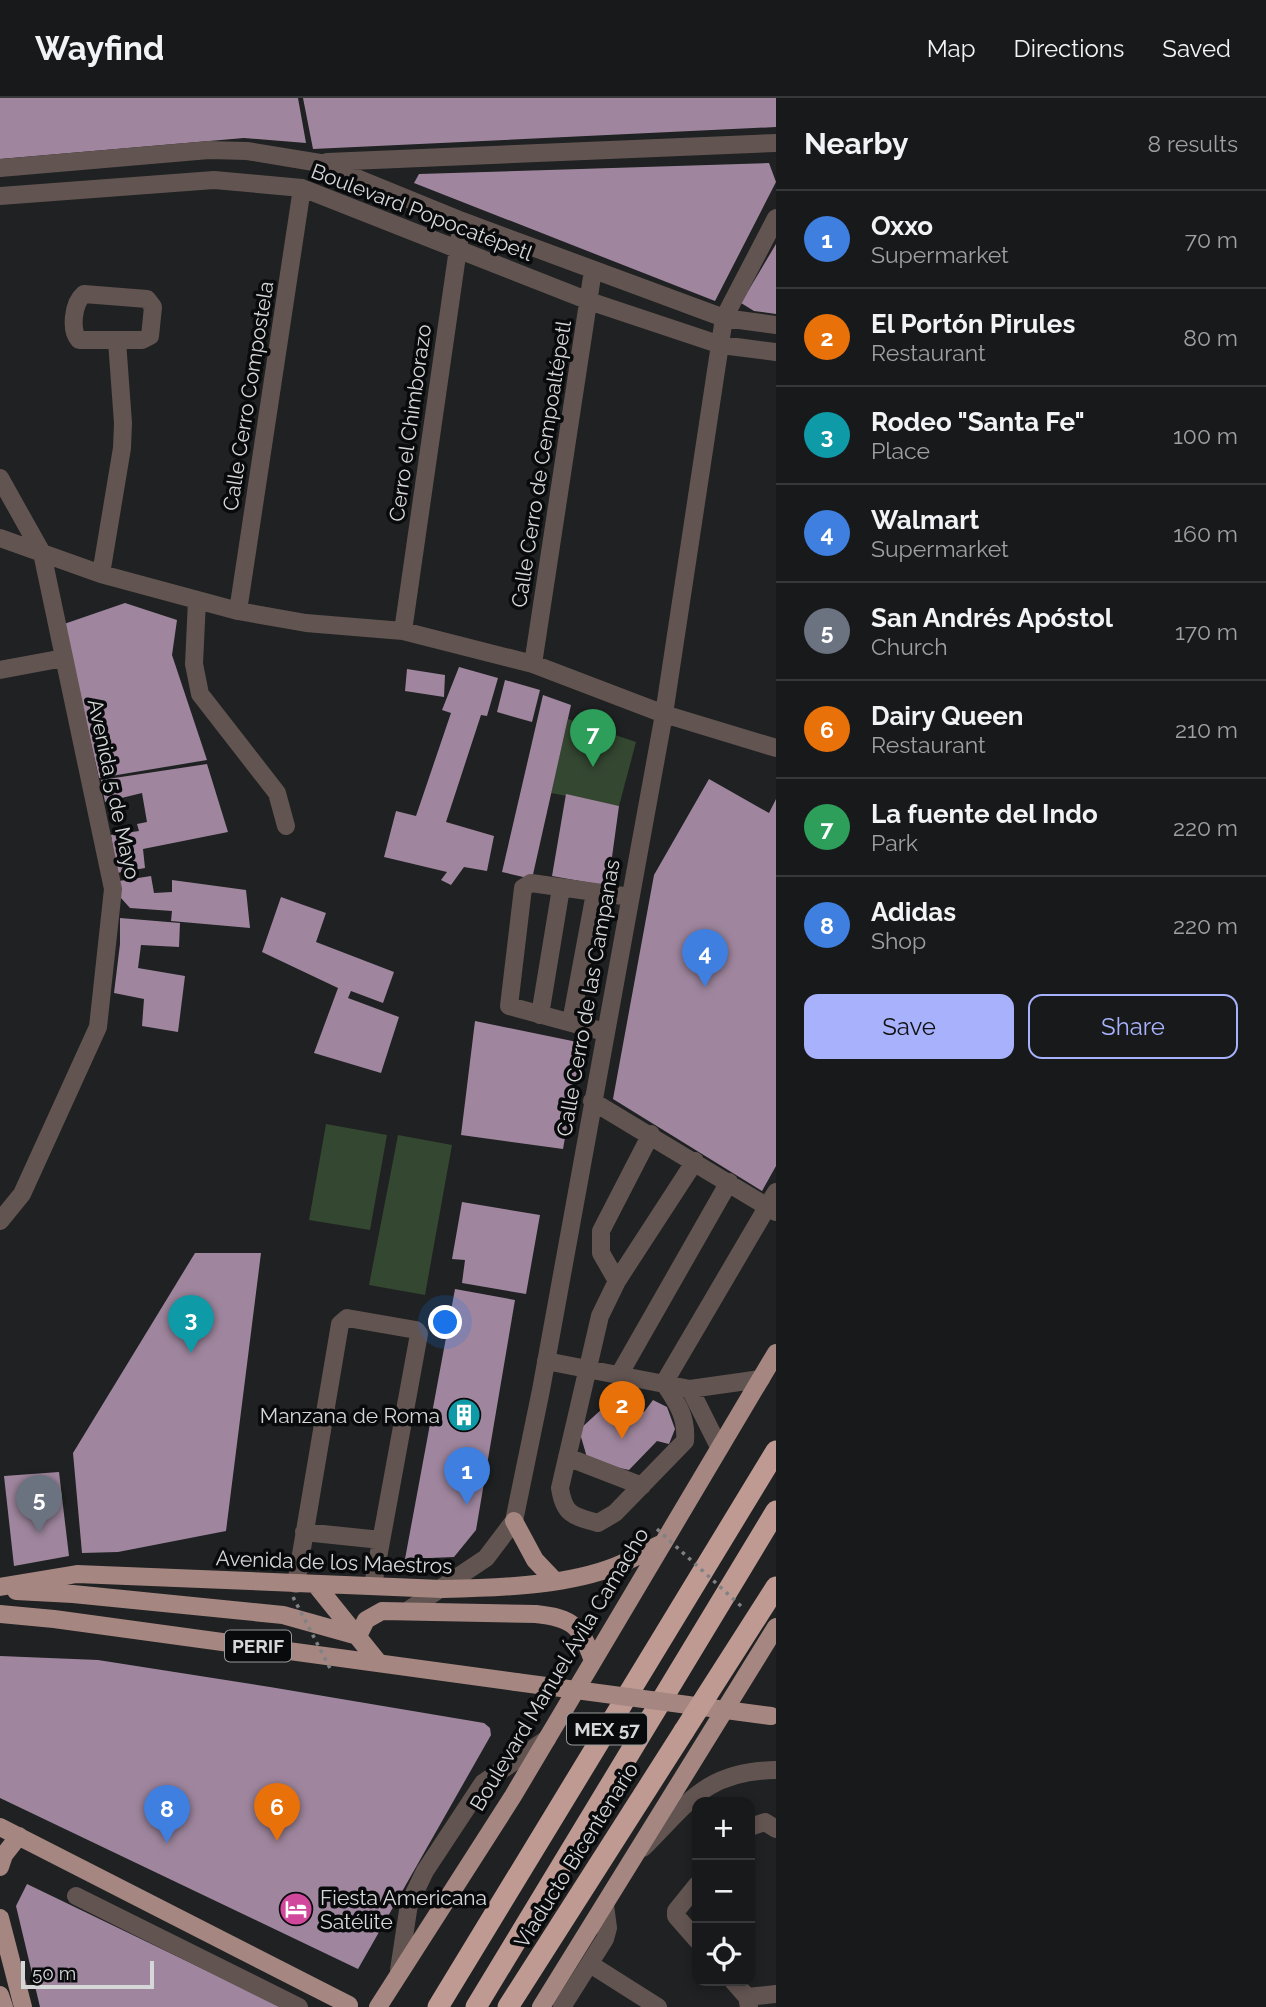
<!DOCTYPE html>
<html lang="en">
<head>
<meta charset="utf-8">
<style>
  :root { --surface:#17191a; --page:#242627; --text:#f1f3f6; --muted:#9ea0a2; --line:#363839; --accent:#a7b1fc }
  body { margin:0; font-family:Raleway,sans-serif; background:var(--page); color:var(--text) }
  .controls { position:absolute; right:21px; bottom:21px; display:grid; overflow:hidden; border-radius:14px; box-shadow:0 4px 10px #0003 }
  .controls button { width:63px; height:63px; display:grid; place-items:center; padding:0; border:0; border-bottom:2px solid var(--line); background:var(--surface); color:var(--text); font:35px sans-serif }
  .scale { position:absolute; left:21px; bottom:18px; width:133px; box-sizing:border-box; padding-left:7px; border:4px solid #d6d7d9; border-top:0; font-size:19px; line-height:24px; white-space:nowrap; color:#d6d7d9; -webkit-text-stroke:5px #090a0b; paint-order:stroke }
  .you { position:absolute; left:446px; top:1225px; width:24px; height:24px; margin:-18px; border:5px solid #fff; border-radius:50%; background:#1a73e8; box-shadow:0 0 0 10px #1a73e833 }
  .badge { display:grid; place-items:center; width:46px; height:46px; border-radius:50%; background:var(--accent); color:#fff; font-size:23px; font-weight:700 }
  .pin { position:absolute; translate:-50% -58px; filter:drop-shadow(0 2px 4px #0008) }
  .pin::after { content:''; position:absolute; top:37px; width:24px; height:21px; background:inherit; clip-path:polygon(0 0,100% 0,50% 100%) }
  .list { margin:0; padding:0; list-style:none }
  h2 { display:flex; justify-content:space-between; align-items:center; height:91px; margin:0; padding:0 28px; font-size:30px }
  h2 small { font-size:23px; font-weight:400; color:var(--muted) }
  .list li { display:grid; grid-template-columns:46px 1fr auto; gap:21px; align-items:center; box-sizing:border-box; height:98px; padding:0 28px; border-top:2px solid var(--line) }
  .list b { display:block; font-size:26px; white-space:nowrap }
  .list p { margin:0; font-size:23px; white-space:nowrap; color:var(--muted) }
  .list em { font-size:23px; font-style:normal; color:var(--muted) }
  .actions { display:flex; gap:14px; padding:21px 28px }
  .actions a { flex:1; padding:16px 0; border:2px solid var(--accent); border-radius:14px; text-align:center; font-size:24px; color:var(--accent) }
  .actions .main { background:var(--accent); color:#111 }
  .icon { flex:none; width:38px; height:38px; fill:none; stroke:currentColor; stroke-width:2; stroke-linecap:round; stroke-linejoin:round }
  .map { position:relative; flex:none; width:776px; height:1909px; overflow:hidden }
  header { display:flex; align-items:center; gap:42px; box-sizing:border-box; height:98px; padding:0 35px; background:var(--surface); border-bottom:2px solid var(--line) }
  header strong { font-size:33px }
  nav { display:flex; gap:38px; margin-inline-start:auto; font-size:24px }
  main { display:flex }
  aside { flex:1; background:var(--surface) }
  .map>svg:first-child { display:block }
  .green { fill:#344731 }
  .building { fill:#9f869e }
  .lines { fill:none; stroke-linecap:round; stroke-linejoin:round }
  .minor { stroke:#625451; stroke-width:18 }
  .major { stroke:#a58680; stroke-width:18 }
  .highway { stroke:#bf9a93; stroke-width:21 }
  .path-bridge { stroke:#808183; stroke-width:3.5; stroke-dasharray:3.5 5; stroke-linecap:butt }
  .major-bridge { stroke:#a58680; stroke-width:18 }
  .highway-bridge { stroke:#bf9a93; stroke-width:21 }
  .labels { text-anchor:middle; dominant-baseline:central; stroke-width:7; stroke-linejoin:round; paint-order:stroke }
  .shield { fill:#090a0b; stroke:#989a9b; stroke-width:2 }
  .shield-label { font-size:19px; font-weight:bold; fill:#d6d7d9 }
  .street-label { font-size:21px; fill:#d6d7d9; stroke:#090a0b }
  .poi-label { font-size:21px; fill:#d6d7d9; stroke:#090a0b; text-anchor:end }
</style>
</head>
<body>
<header>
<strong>Wayfind</strong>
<nav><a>Map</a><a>Directions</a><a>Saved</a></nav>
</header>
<main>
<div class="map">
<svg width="776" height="1909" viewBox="0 0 776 1909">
  <rect width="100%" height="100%" fill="#1f2122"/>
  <path class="green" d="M568 621 636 644 619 708 551 695Z
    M326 1026 387 1037 370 1132 309 1122Z
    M398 1037 452 1047 425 1197 369 1187Z"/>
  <path class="building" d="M0 0H298L306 45 244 40 0 61Z
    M303 0H776V29L313 51Z
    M769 65 776 84 715 203 414 85 419 76Z
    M776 146V216L754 213 741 205Z
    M125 505 177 522 172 557 207 662 99 680 64 526Z
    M459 569 498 580 487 618 481 617 446 724 494 738 487 773 464 769 451 787 441 782 447 774 384 759 396 713 416 718 451 615 442 612Z
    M407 571 445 577 444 599 405 593Z
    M505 582 540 592 532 624 497 614Z
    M543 597 571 607 532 781 502 774Z
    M207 666 228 734 143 751 145 770 117 775 111 737 139 733 137 726 147 724 142 695 105 704 101 682Z
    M709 681 769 715 776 701V1068L762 1093 613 1001 654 777Z
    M566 696 619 708 608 788 552 778Z
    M151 778 154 795 172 794V782L246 792 250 830 171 823 172 813 130 810 121 800 119 783Z
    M281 799 326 815 316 844 394 874 383 905 351 893 348 900 399 919 381 975 314 955 338 890 262 854Z
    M120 820 180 825 179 849 141 847 138 870 185 878 178 934 142 928 144 901 114 895 120 846Z
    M475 923 582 945 563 1051 461 1037Z
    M462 1104 540 1117 526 1196 462 1185 465 1162 452 1161Z
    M195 1155H261L226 1433 118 1454 82 1455 73 1355Z
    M455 1191 515 1202 476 1432 454 1459 405 1461Z
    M611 1296 625 1299 623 1308 644 1314 653 1302 667 1309 675 1331 669 1346 657 1343 629 1372 588 1363 579 1332 604 1309Z
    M59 1374 69 1458 14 1468 4 1378Z
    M0 1558 98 1562 270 1589 484 1625 490 1630 491 1637 358 1871 0 1700Z
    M27 1786 282 1909H40L16 1808Z"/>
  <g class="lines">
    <path class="minor" d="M327 64 776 45
      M0 70 209 52 247 53 320 65 462 123 724 220 776 227
      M0 98 214 82 302 90 589 203 721 247 776 254
      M84 196 147 201 153 209 150 238 142 242H79C70 232 73 205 84 196Z
      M0 380 42 455 113 791 98 929 22 1096 0 1123
      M0 440 101 476 238 513 306 525 403 533 533 566 664 616 776 650
      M101 476 122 350 123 325 117 243
      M197 502 194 566 200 596 277 695 286 728
      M238 513 302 90
      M403 533 462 123
      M533 566 593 172
      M0 572 64 560
      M540 917 561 790
      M571 924 595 795
      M605 934 509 908 523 790 531 785 630 799
      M592 1003 776 1114
      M695 1063 617 1183 600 1218 560 1390C564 1417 573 1418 598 1425L615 1415 685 1343C687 1318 677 1305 664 1285L776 1094
      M617 1183 601 1155V1133L651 1036
      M546 1263 690 1291 761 1281
      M619 1277 729 1084
      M690 1291 719 1349
      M567 1359 642 1388
      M304 1434 381 1442
      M296 1486 340 1226 347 1220 416 1232 419 1236 373 1487
      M410 1511 486 1460 514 1423 541 1292 664 616 724 220 776 120
      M750 1729 765 1724 776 1731
      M643 1750C689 1704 706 1673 776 1672
      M697 1787 676 1813V1818L697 1842
      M76 1798 299 1909
      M590 1866 658 1909
      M399 1872 409 1806 425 1773 483 1685 547 1641
      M733 1883 747 1899 749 1909
      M747 1899 776 1896
      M562 1909 605 1841 608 1830 605 1807"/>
    <path class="major" d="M514 1423 535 1462 554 1482
      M316 1487 378 1564
      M0 1489 77 1476 442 1491C493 1490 560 1488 608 1471 626 1465 644 1454 661 1446
      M16 1493 73 1496 283 1517 358 1538
      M0 1516 54 1521 516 1584
      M358 1538 366 1522 382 1513 536 1516C573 1520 581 1528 593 1563
      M0 1729 349 1907
      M0 1769 4 1757 19 1738
      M0 1820 23 1909
      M0 1897 4 1909
      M378 1909 513 1698 776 1255
      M541 1909 776 1529"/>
    <path class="highway" d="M438 1909 776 1353
      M476 1909 776 1413
      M508 1909 684 1633"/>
    <path class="path-bridge" d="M657 1431 741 1508
      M293 1499 332 1574"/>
    <path class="major-bridge" d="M516 1584 771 1618"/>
    <path class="highway-bridge" d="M684 1633 776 1489"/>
  </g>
  <defs>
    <symbol id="building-disc" viewBox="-11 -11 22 22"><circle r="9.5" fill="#0f9aa8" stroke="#090a0b"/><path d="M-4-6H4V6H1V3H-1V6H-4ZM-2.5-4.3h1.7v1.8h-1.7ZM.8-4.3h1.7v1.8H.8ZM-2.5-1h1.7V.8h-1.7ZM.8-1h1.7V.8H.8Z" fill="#fff"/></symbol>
    <symbol id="hotel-disc" viewBox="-11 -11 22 22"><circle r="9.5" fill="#d1479c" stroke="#090a0b"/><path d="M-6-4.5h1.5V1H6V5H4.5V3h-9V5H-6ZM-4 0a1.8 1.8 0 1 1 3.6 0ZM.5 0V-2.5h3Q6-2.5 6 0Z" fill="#fff"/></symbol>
  </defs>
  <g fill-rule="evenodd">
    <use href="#building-disc" x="445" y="1298" width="38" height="38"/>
    <use href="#hotel-disc" x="277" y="1792" width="38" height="38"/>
  </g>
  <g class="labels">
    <g class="shield">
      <rect x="225" y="1532.5" width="66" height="31" rx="5"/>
      <rect x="567" y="1615.5" width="80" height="31" rx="5"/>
    </g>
    <g class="shield-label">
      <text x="258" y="1548">PERIF</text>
      <text x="607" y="1631">MEX 57</text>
    </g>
    <g class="street-label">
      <text transform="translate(422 114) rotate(21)">Boulevard Popocatépetl</text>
      <text transform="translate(248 298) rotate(-81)">Calle Cerro Compostela</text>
      <text transform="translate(410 325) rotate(-82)">Cerro el Chimborazo</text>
      <text transform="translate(541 366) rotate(-81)">Calle Cerro de Cempoaltépetl</text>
      <text transform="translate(114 691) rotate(78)">Avenida 5 de Mayo</text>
      <text transform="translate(588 900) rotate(-80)">Calle Cerro de las Campanas</text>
      <text transform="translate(334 1464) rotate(2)">Avenida de los Maestros</text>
      <text transform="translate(559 1571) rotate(-59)">Boulevard Manuel Ávila Camacho</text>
      <text transform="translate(576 1757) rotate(-58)">Viaducto Bicentenario</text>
    </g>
    <g class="poi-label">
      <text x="440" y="1317">Manzana de Roma</text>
      <text x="320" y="1799" text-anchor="start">Fiesta Americana<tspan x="320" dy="24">Satélite</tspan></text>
    </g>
  </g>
</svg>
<div class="controls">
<button>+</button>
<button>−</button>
<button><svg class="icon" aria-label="locate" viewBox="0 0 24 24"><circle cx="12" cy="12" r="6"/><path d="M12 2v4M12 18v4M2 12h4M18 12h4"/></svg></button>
</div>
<div class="scale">50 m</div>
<div class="you"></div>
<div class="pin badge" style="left:467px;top:1407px;background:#3f7fe0">1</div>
<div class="pin badge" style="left:622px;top:1341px;background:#e8710a">2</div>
<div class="pin badge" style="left:191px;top:1255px;background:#0f9aa8">3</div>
<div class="pin badge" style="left:705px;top:889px;background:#3f7fe0">4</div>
<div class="pin badge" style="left:39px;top:1435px;background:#6b7280">5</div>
<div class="pin badge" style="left:277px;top:1743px;background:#e8710a">6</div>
<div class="pin badge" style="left:593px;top:669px;background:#2e9e5b">7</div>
<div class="pin badge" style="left:167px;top:1745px;background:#3f7fe0">8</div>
</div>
<aside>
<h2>Nearby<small>8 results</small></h2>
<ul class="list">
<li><span class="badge" style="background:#3f7fe0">1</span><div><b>Oxxo</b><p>Supermarket</p></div><em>70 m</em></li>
<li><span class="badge" style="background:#e8710a">2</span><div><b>El Portón Pirules</b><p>Restaurant</p></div><em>80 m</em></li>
<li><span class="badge" style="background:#0f9aa8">3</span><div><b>Rodeo &quot;Santa Fe&quot;</b><p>Place</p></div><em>100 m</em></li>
<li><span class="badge" style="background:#3f7fe0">4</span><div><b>Walmart</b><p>Supermarket</p></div><em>160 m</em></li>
<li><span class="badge" style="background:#6b7280">5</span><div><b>San Andrés Apóstol</b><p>Church</p></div><em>170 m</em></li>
<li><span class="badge" style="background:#e8710a">6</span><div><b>Dairy Queen</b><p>Restaurant</p></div><em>210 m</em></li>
<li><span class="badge" style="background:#2e9e5b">7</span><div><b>La fuente del Indo</b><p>Park</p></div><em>220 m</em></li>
<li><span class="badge" style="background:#3f7fe0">8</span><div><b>Adidas</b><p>Shop</p></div><em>220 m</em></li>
</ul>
<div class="actions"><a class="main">Save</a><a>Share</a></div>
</aside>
</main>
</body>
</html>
